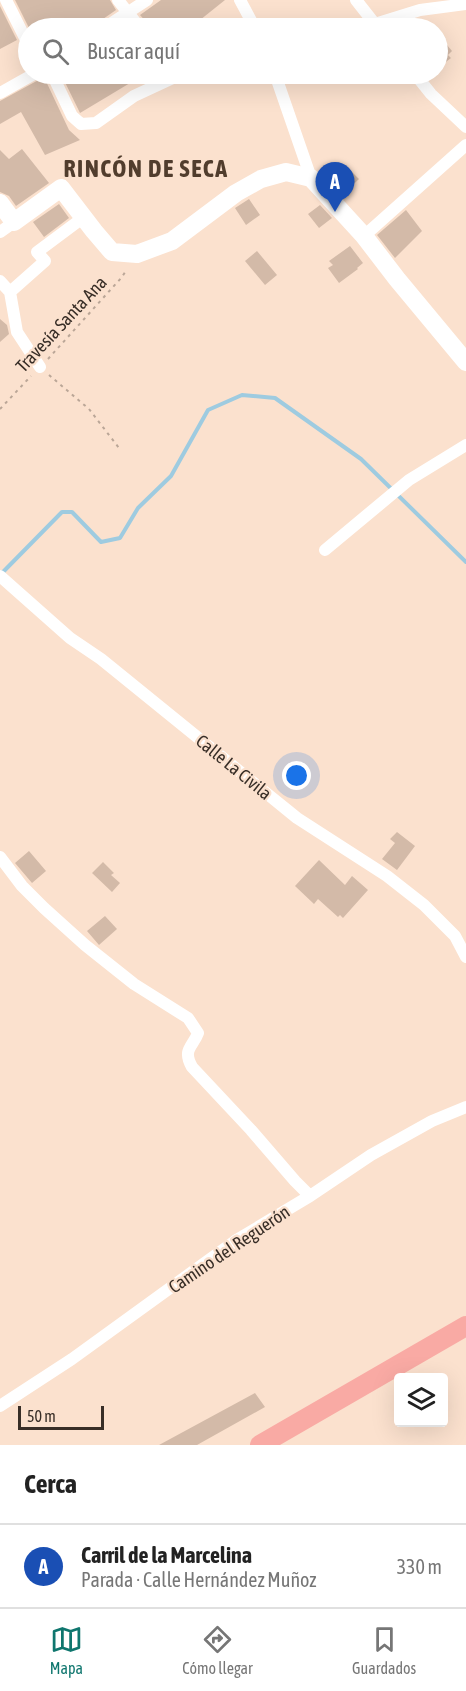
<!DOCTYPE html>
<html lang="es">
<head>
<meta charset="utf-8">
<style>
  :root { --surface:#fff; --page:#f6f6f6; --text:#222; --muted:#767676; --line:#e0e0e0; --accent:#0f766e }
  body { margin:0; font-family:"Asap Condensed",sans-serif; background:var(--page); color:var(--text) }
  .controls { position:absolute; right:18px; bottom:18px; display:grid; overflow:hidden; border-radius:6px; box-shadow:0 6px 24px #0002 }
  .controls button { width:54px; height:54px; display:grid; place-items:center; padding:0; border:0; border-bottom:2px solid var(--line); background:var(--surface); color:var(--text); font:30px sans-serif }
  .scale { position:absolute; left:18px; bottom:15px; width:86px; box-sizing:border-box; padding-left:6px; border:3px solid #382e27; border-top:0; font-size:16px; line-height:21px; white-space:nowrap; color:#382e27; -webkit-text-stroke:4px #fbe1ce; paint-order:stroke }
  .you { position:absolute; left:297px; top:776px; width:21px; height:21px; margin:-15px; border:4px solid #fff; border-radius:50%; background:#1a73e8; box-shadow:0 0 0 9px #1a73e833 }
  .badge { display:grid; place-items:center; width:39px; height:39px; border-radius:50%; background:var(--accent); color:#fff; font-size:20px; font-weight:700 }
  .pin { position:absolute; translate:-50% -50px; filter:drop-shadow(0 2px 3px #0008) }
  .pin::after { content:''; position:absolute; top:32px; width:21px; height:18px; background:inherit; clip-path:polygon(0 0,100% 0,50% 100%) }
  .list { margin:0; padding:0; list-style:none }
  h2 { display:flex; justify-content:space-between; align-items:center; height:78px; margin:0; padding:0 24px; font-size:26px }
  h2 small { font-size:20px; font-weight:400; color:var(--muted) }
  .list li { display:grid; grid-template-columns:39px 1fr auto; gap:18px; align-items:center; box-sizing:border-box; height:84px; padding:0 24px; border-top:2px solid var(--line) }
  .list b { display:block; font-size:22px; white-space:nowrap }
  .list p { margin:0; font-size:20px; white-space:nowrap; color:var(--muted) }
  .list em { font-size:20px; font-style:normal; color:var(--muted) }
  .icon { flex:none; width:33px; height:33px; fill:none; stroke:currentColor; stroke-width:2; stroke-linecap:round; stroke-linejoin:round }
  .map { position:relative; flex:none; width:466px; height:1445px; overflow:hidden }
  .search { position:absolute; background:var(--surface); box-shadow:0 6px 24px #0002; left:18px; right:18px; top:18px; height:66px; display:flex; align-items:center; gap:15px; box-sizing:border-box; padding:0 21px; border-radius:33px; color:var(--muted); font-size:22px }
  .sheet { height:162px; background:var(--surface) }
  nav { display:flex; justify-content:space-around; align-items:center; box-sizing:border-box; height:84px; border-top:2px solid var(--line); background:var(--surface); font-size:16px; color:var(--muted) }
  nav a { display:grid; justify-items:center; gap:3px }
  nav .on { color:var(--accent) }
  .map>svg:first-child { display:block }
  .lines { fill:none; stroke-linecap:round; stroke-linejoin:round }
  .stream { stroke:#9ecbe0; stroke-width:4 }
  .building { fill:#d3baa8 }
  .path { stroke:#baa697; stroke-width:2; stroke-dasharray:3 4.5; stroke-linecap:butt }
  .minor { stroke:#fff; stroke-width:12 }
  .secondary { stroke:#fff; stroke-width:18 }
  .primary { stroke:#f9aaa4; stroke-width:20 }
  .labels { text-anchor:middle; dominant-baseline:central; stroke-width:4.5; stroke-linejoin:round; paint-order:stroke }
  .street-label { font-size:18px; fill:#382e27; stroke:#fbe1ce }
  .district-label { font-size:24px; font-weight:bold; letter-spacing:1.5px; fill:#513d2d; stroke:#fbe1ce }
</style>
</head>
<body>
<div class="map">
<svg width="466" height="1445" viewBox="0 0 466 1445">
  <rect width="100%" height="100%" fill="#fbe1ce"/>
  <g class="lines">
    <path class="stream" d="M2 573 62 512H72L101 542 120 538 138 508 171 476 208 410 242 395 275 398 361 459 466 562"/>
  </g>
  <path class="building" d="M15 0H110L116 10 90 28H29Z
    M161 0H225L190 28H148L147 23 140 15Z
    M0 6 17 40 0 49Z
    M442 39 452 51 448 55 451 58 438 68V44Z
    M61 74H145L80 113Z
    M44 77 69 130 80 140 45 155 21 112 0 124V101Z
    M22 149 49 183 16 206 9 196 0 192V150L9 159Z
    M348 168 359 179 342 195 331 184Z
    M249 199 260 215 246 225 235 208Z
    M59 204 69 218 44 237 33 222Z
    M320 205 332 218 319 228 308 214Z
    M406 210 422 231 395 258 377 235Z
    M350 246 363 263 357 268 358 269 339 283 328 268 333 265 329 261Z
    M257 251 277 275 265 285 245 261Z
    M0 319 7 325 9 334 0 342Z
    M397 832 415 846 397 870 382 859 395 843 390 839Z
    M29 851 46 871 32 883 15 863Z
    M319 860 345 885 352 876 368 890 343 918 340 915 338 917 318 899 314 904 295 886Z
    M103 862 114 873 111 875 120 883 112 892 92 873Z
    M105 916 117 929 99 945 87 931Z
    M255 1393 265 1407 197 1445H159Z"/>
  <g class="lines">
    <path class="path" d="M48 359 122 277 127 269
      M49 375 89 409 119 448
      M0 409 31 376"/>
    <path class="minor" d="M6 0 28 44
      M118 0 140 28
      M240 0 255 28
      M356 0 378 28
      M104 28 147 0
      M362 28 420 10 466 4
      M52 74 72 116 81 124 96 123 134 96 177 76H212L230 74
      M275 74 311 178
      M415 74 431 94 466 127
      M0 93 34 74
      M0 232 14 222
      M364 236 466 145
      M0 281 10 292 17 332 40 367
      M10 292 45 261 37 252 84 217
      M325 550 409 480 466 445
      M0 576 70 638 101 659 297 818 387 876 424 905 455 936 466 957
      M0 857 22 886 44 908 85 945 134 984 188 1018 198 1033C193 1047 182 1049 192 1067L251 1130 295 1181 310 1196
      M0 1406 72 1359 235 1241 310 1196 371 1155 432 1121 466 1107"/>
    <path class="secondary" d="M0 203 14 222 61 188 94 231 112 252 137 254 172 241 236 193 261 179 286 172 311 178 364 236 397 279 466 362"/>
    <path class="primary" d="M260 1445 466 1326"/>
  </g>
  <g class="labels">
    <g class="street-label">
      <text transform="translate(61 324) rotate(-47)">Travesía Santa Ana</text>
      <text transform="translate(234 767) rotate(39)">Calle La Civila</text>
      <text transform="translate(229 1249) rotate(-34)">Camino del Reguerón</text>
    </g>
    <g class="district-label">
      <text x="146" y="168">RINCÓN DE SECA</text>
    </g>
  </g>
</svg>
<div class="controls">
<button><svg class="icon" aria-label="layers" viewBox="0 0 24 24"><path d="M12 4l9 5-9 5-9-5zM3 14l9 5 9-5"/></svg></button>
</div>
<div class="scale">50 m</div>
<div class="you"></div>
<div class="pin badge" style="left:335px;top:212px;background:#1a4fb4">A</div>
<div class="search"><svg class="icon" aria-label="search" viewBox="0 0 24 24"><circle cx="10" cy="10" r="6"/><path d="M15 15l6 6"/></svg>Buscar aquí</div>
</div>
<section class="sheet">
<h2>Cerca<small></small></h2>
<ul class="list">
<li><span class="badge" style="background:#1a4fb4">A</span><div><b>Carril de la Marcelina</b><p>Parada · Calle Hernández Muñoz</p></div><em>330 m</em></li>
</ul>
</section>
<nav>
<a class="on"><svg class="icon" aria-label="map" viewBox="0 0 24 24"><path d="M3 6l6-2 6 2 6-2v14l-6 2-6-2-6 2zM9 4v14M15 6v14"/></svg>Mapa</a>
<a><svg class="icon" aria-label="directions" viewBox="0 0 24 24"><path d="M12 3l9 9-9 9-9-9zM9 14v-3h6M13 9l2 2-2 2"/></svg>Cómo llegar</a>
<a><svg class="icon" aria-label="saved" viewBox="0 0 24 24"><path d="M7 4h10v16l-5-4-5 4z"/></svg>Guardados</a>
</nav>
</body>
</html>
